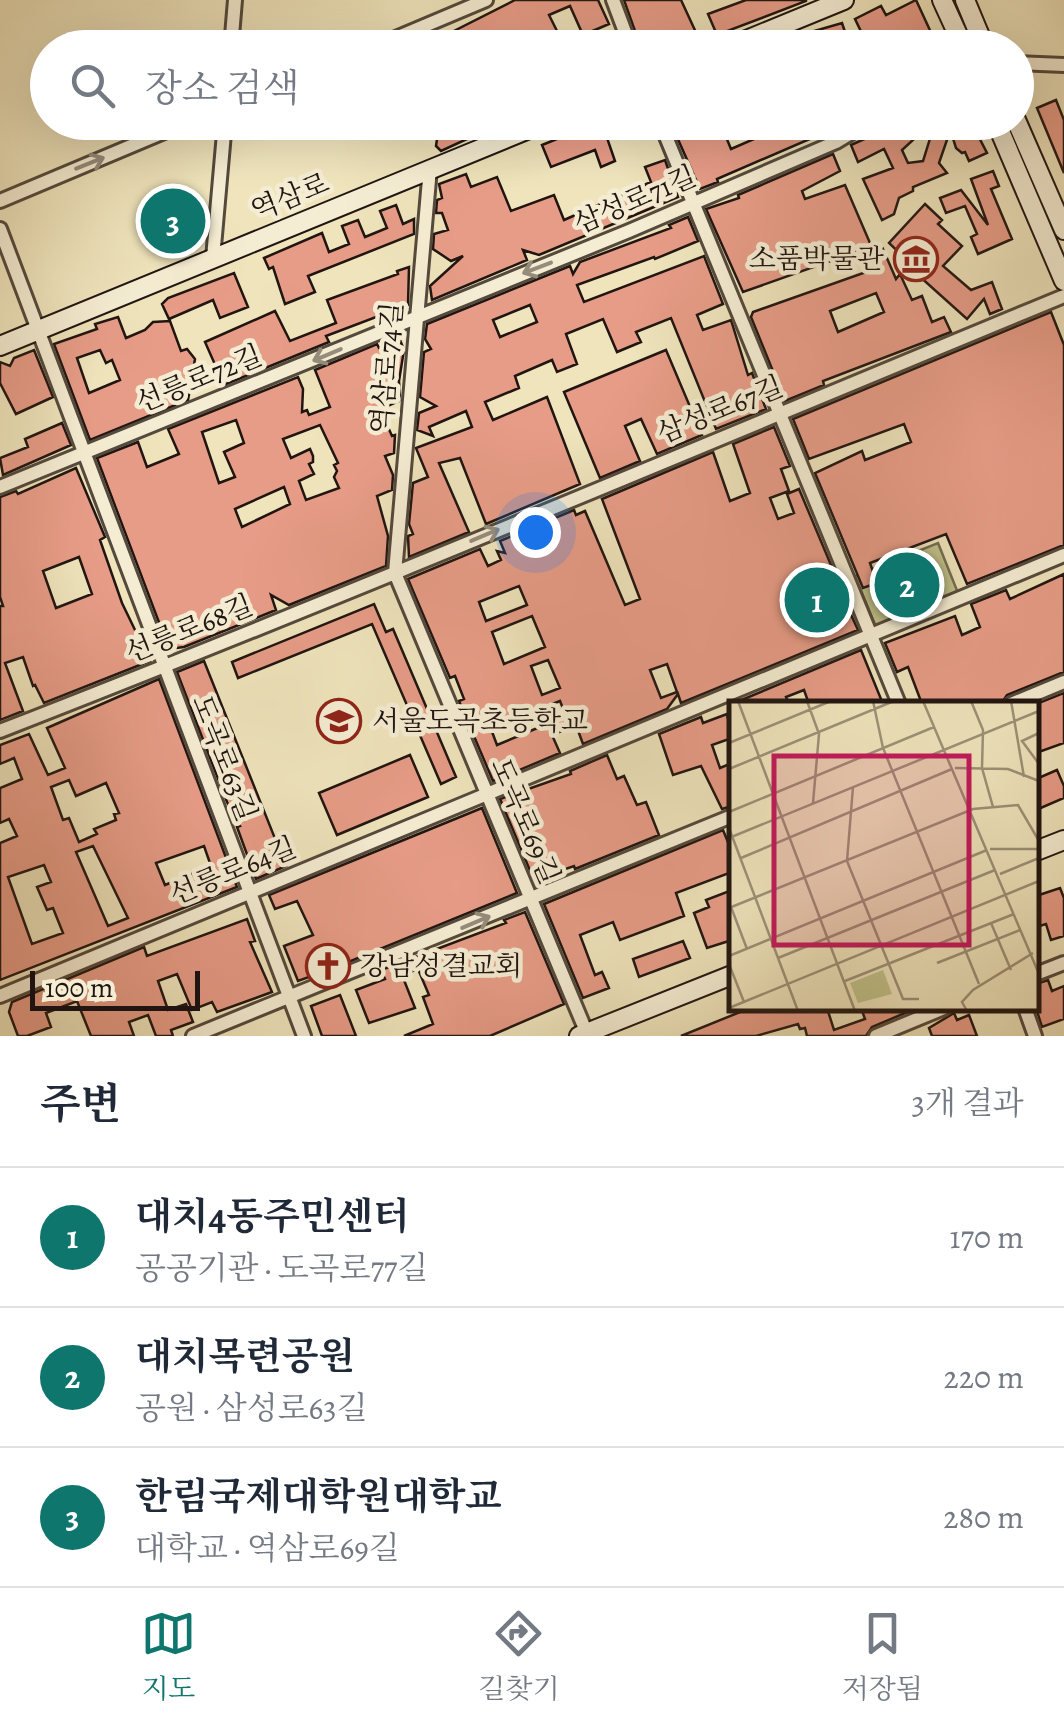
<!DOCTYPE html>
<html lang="ko">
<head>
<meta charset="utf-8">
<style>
  :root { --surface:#fff; --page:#f6f6f7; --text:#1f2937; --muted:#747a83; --line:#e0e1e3; --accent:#0f766e }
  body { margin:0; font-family:Alegreya,"Noto Serif KR",serif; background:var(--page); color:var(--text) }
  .scale { position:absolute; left:30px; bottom:25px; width:170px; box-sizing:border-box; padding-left:10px; border:5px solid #201511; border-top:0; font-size:28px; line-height:35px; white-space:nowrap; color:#201511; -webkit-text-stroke:8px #f5edd3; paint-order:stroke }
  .you { position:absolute; left:535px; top:532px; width:35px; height:35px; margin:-25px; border:8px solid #fff; border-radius:50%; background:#1a73e8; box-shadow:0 0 0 15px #1a73e833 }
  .badge { display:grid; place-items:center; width:65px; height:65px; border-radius:50%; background:var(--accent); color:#fff; font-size:32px; font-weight:700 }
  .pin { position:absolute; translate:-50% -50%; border:5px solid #fff; box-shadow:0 2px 10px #0006 }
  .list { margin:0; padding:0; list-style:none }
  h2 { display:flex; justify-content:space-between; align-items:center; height:130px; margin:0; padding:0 40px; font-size:42px }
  h2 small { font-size:32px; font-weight:400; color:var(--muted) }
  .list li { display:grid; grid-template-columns:65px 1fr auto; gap:30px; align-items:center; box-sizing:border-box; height:140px; padding:0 40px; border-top:2px solid var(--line) }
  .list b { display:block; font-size:38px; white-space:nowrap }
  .list p { margin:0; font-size:32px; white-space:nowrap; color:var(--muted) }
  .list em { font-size:32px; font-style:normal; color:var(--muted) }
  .icon { flex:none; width:55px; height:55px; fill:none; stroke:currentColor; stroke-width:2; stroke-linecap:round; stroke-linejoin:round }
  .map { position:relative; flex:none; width:1064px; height:1036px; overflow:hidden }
  .search { position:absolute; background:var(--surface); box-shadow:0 10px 40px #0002; left:30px; right:30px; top:30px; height:110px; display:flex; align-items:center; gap:25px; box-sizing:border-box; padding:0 35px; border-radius:55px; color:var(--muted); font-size:38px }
  .sheet { height:550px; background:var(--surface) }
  nav { display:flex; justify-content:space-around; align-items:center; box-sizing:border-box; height:140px; border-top:2px solid var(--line); background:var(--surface); font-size:28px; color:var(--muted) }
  nav a { display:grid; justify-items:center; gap:5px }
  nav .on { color:var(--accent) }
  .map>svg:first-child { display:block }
  .green { fill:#c1c28b; stroke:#706c4e; stroke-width:2.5 }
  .building { fill:#e79c87; stroke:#201511; stroke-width:2.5; fill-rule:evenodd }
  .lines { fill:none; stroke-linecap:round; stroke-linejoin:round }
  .street-casing { stroke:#54493c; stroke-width:18 }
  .secondary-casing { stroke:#201511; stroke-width:22 }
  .street { stroke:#f5edd3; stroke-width:12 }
  .secondary { stroke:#f5edd3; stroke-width:18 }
  .oneway { stroke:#958c7c }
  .labels { text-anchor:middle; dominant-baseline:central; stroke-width:9; stroke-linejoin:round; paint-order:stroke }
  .street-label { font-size:28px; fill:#201511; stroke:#f5edd3 }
  .poi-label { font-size:28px; fill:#201511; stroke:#f5edd3; text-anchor:start }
  .inset-road { fill:none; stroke:#9c9178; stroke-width:2.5 }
  .view { fill:#c2185b; fill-opacity:0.15; stroke:#c2185b; stroke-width:5 }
  .inset-edge { fill:none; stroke:#201511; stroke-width:5 }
</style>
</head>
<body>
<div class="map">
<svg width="1064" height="1036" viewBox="0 0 1064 1036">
  <rect width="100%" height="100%" fill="#efe4bc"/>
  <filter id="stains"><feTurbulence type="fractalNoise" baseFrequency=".002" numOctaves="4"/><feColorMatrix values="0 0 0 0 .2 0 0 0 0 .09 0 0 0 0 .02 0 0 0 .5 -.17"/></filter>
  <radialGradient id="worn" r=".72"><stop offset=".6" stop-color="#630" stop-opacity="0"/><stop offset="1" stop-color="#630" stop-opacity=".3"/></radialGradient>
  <path class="green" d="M938 543 958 593 876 627 855 576Z"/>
  <path class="building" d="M515 0H598L609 24 583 35 570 6 549 15 561 39 542 48H471L469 43 455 48 448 34Z
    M624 0H681L699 39 680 48H641Z
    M746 0H806V1L717 35 708 14Z
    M916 0 934 39 917 48H869L855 19 881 6 886 15Z
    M842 23 848 41 826 48H778L799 39 797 36Z
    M1056 100 1064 120V173L1037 108Z
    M458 122H504L441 151 436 146 438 132Z
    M599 122H636L606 135 615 161 601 167 595 150 551 167 542 145Z
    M686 122H746L724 132 731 149 768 133 763 122H849L717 179 718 182 700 189 673 128Z
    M902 122H922L925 129 902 150 908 163 923 161 933 129 949 134 939 163 947 173 913 187V191L899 198 894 214 882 220 863 179 893 168 884 149 858 162 851 145Z
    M948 122H971L987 153 969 161 965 152 962 153 956 148Z
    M833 154 840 171 802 191 805 199 845 185 876 257 883 249 896 279 900 274 912 300 922 296 932 322 944 317 951 332 823 381 824 385 785 401 751 317 753 312 869 271 861 252H856L743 292 706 209 739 198 738 195ZM876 293 884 312 838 332 830 311Z
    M665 160 678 197 539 255 523 250 527 260 432 300 430 286 463 256 451 261 433 249 434 234 448 230 442 213H436L437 200 442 198 439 184 466 174 471 187 497 177 511 211 554 195 564 220 651 182 645 167Z
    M993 171 999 186 991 189 1012 239 978 254 971 237 977 234 965 206 946 213 940 198 961 190 988 225 971 179Z
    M925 204 942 220 938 224 962 246 943 266 971 290 992 282 1002 309 990 314 984 299 967 319 908 266 910 263 889 243Z
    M396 205 403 224 414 219V234L308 276 315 292 285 304 273 267 269 269 264 258 322 233 329 252 349 244 342 226 358 220 365 237 387 228 380 211Z
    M688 217 698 241 655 259 654 257 577 285 584 302 704 256 723 304 697 315 703 330 731 320 748 375 752 373 766 409 716 429 671 318 636 332 641 342 617 352 603 319 566 334 577 364 557 372 552 360 515 376 519 388 485 402 493 420 547 397 580 484 486 524 460 458 439 463 469 532 409 557 408 536 413 534 409 524 413 483 428 477 416 448 472 427 466 411 429 427 433 436 417 430 419 413 436 406 420 397 424 352 431 349 425 339 427 324 570 266 573 274 580 262 671 228 669 225ZM530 305 537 322 500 337 493 320Z
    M409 267 408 305 326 336 329 342 224 385 205 342 275 311 290 341 336 323 327 300 398 274 397 271Z
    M234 273 248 307 220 318 213 300 169 319 162 304 168 298Z
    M1051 312 1064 345V545L967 584 946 534 870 563 877 583 863 588 815 473 862 451 865 460 911 442 904 424 809 459 793 419Z
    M118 317 126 338 145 330 153 322 170 321 181 351 187 349 195 359 188 400 90 440 54 344 97 329 95 324ZM100 350 106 363 112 360 120 380 89 393 77 358Z
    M400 340 404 350 399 381 400 397 399 401 380 409 392 436 395 435 394 453 385 456 393 475 392 490 377 496 388 536 386 566 289 605 271 595 276 610 184 647 169 649 97 458 138 442 147 467 179 454 168 429 298 377 303 389 302 412 307 410 309 415 330 407 315 370 377 344 379 348ZM236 420 244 443 224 452 235 477 219 483 202 432ZM320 425 338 463 334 465 337 471 334 477 339 488 306 500 299 481 314 474 309 464 313 462V456L310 449 291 458 283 439ZM284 487 290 504 242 527 235 509Z
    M34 350 53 397 16 414 0 383V362L10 366 14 358Z
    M666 350 702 435 657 454 641 419 625 426 640 461 600 478 564 392Z
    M62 423 71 445 3 475 0 458 28 447 25 439Z
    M774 427 790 466 781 469 789 491 770 498 778 519 794 513 787 494 799 489 831 565 823 568 831 589 838 586 858 630 681 703 678 694 667 709 583 744 576 725 552 735 560 753 493 781 459 701 464 699 455 676 450 678 408 579 480 549 488 566 501 560 497 551 505 553 500 541 574 510 576 515 585 511 625 605 640 599 602 499 713 452 730 501 750 493 733 444ZM519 586 527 605 486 621 479 602ZM532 616 545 647 504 664 492 632ZM548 660 560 688 542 695 531 666ZM667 664 677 692 661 698 650 670ZM560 701 566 716 497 745 491 729Z
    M76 468 105 537 100 540 122 603 150 661 44 703 35 685 33 686 23 657 5 663 23 711 0 720V606H3L0 597V497L16 491 18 494ZM79 557 92 594 56 608 43 571Z
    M1064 574V672L1007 695 1001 704H922L908 667 897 672 885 643 955 616 962 635 980 627 971 604 1006 590 1010 599Z
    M374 604 386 632 393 629 456 777 441 784 372 624 238 678 232 662Z
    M861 650 883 704H809L804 690 786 697 789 704H732Z
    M204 661 286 866 256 879 237 827 240 826 227 802 177 672Z
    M159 679 237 887 0 980V843L17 836 9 819 0 823V788L22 779 14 758 0 764V745L29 734 48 775 65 768 47 728ZM69 780 76 796 106 783 119 813 114 814 116 820 94 829 97 834 79 842 69 818 63 820 51 787ZM93 846 128 918 108 926 76 852ZM204 846 211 866 165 885 156 863ZM44 865 51 882 37 887 47 910 53 908 63 933 32 944 8 877Z
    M1064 693V743L1036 753V704Z
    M727 714 732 738 712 745 720 768 732 763V806L722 809 701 766 673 775 659 734 701 717 703 723Z
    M410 755 428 797 337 835 319 793Z
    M607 755 617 779 624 776 637 805 646 802 659 835 575 869 574 866 548 875 550 880 536 885 500 799 571 774 570 771Z
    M1057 770 1064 786V798L1036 810V779Z
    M482 808 517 893 346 963 343 955 328 961 331 969 298 981 284 946 313 935 297 901 275 909 269 895Z
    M723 830 732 852V872L676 893 684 916 620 940 613 922 580 935 595 975 602 972 609 988 583 998 544 904Z
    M1060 888 1064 898V936L1051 940 1046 924 1036 927V896Z
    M732 890V940L707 948 694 913 709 907 706 900Z
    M525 912 564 1004 490 1036H404L433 1024 423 997 429 995 418 969 402 975 415 1008 369 1023 356 990 385 979 381 970 506 923 504 920Z
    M247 919 255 941 250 942 272 992 217 1012 212 1002 192 1010 177 974 158 981 168 1010 186 1004 193 1022 171 1030 173 1036H156L148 1015 129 1022 134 1036H91L77 1001 46 1013 51 1027 27 1036H18L9 1012 12 1002 144 947 147 956Z
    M683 941 690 958 639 977 633 959Z
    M1048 980 1052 991 1064 986V1019L1042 1027 1036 1008V984Z
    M340 995 356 1036H322L311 1006Z
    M750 1008H827L834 1030 865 1019 861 1008H917L872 1027 866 1036H807L805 1028 800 1029 798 1024 756 1036H681Z
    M954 1013 957 1020 969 1015 977 1036H932L929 1028Z"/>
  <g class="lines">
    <defs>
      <path id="street" d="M613 0 631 48
        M231 48 235 0
        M372 48 486 0
        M1016 63 1064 65
        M660 122 899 704
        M430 168 395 573 588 1036
        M0 201 188 122
        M0 229 304 1036
        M213 258 225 122
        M0 487 629 231 836 142 869 122
        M1011 704 1064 682
        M0 731C357 592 710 442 1064 296
        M1036 974 1064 963
        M0 996 1064 555
        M1025 1008 1035 1036
        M193 1036 732 816
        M876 1036 944 1008"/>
      <path id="secondary" d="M942 0 964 48
        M965 0 985 48
        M727 48 844 0
        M1016 120 1064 230
        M996 122 1064 281
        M0 346 546 122
        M1036 851 1064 840
        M579 1036 732 975"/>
    </defs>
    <use href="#street" class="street-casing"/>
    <use href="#secondary" class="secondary-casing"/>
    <use href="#street" class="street"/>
    <use href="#secondary" class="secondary"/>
  </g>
  <defs><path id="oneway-shaft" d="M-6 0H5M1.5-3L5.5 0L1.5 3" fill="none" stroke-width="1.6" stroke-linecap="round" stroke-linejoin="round" transform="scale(2.5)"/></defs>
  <g class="oneway">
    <use href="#oneway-shaft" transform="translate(90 163) rotate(-22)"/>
    <use href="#oneway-shaft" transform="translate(537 268) rotate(159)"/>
    <use href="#oneway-shaft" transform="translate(327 355) rotate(157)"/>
    <use href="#oneway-shaft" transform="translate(485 535) rotate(-23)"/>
    <use href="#oneway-shaft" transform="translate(476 922) rotate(-23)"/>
  </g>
  <defs>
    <symbol id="museum-ring" viewBox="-11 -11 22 22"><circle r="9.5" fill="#f5edd3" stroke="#8f2418" stroke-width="1.5"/><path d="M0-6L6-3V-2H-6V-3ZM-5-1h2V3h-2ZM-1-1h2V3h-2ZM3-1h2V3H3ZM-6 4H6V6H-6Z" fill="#8f2418"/></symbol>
    <symbol id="school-ring" viewBox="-11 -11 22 22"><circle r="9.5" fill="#f5edd3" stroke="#8f2418" stroke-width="1.5"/><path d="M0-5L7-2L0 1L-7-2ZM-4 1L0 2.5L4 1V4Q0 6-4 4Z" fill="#8f2418"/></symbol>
    <symbol id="church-ring" viewBox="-11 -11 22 22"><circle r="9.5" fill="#f5edd3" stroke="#8f2418" stroke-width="1.5"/><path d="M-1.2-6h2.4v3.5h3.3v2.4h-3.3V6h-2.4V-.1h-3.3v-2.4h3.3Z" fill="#8f2418"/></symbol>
  </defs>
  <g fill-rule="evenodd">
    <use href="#museum-ring" x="891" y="234" width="50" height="50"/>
    <use href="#school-ring" x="314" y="696" width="50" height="50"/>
    <use href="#church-ring" x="303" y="941" width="50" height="50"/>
  </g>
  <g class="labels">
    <g class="street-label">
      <text transform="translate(290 197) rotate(-22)">역삼로</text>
      <text transform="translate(635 200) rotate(-23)">삼성로71길</text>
      <text transform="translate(387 368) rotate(-85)">역삼로74길</text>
      <text transform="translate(199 379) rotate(-22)">선릉로72길</text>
      <text transform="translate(720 410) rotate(-22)">삼성로67길</text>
      <text transform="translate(189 629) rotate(-22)">선릉로68길</text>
      <text transform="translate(224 758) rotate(69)">도곡로63길</text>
      <text transform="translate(525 821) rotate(67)">도곡로69길</text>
      <text transform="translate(233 871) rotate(-22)">선릉로64길</text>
    </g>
    <g class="poi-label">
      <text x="884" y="259" text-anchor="end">소품박물관</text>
      <text x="372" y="721">서울도곡초등학교</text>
      <text x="360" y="966">강남성결교회</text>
    </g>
  </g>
  <g transform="translate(729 701)">
    <rect width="310" height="310" fill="#efe4bc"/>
    <path d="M154 269 163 293 129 302 121 282Z" fill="#c1c28b"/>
    <path class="inset-road" d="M9 0 126 310M78 0 90 33 84 102M144 0 154 47 250 283M194 0 310 273M242 0 254 29 253 67 264 106M282 0 295 76M310 32 293 40 310 63M0 42 102 0M226 67 279 68 310 80M0 68 165 0M124 86 118 160 174 298H190M0 111 205 26M0 127 69 310M0 137 310 10M261 148H310M12 157 223 68M271 173 310 157M2 206 18 248M0 207 244 108 289 104 310 140M262 222 282 269M0 255 258 149M49 257 266 169M208 262 291 229M0 263 15 301M116 280 285 213M0 307 310 180M238 310 233 301 244 289 304 252"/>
    <path class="view" d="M45 55H240V244H45Z"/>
    <rect width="310" height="310" class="inset-edge"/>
  </g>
  <rect width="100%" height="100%" filter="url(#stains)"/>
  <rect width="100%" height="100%" fill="url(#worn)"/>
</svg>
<div class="scale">100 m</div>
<div class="you"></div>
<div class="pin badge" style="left:817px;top:600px">1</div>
<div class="pin badge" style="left:907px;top:585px">2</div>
<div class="pin badge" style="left:173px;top:221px">3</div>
<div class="search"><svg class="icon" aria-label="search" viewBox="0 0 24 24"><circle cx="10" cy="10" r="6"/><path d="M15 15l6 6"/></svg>장소 검색</div>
</div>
<section class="sheet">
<h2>주변<small>3개 결과</small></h2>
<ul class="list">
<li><span class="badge">1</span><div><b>대치4동주민센터</b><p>공공기관 · 도곡로77길</p></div><em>170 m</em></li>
<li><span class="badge">2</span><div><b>대치목련공원</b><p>공원 · 삼성로63길</p></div><em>220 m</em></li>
<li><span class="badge">3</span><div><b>한림국제대학원대학교</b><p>대학교 · 역삼로69길</p></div><em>280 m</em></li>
</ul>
</section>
<nav>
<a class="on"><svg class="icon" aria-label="map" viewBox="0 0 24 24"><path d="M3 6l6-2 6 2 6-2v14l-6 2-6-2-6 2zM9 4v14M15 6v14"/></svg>지도</a>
<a><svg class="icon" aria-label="directions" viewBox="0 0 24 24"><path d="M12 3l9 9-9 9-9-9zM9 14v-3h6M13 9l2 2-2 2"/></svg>길찾기</a>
<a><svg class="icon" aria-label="saved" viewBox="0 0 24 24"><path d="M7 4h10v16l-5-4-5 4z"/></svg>저장됨</a>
</nav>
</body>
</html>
